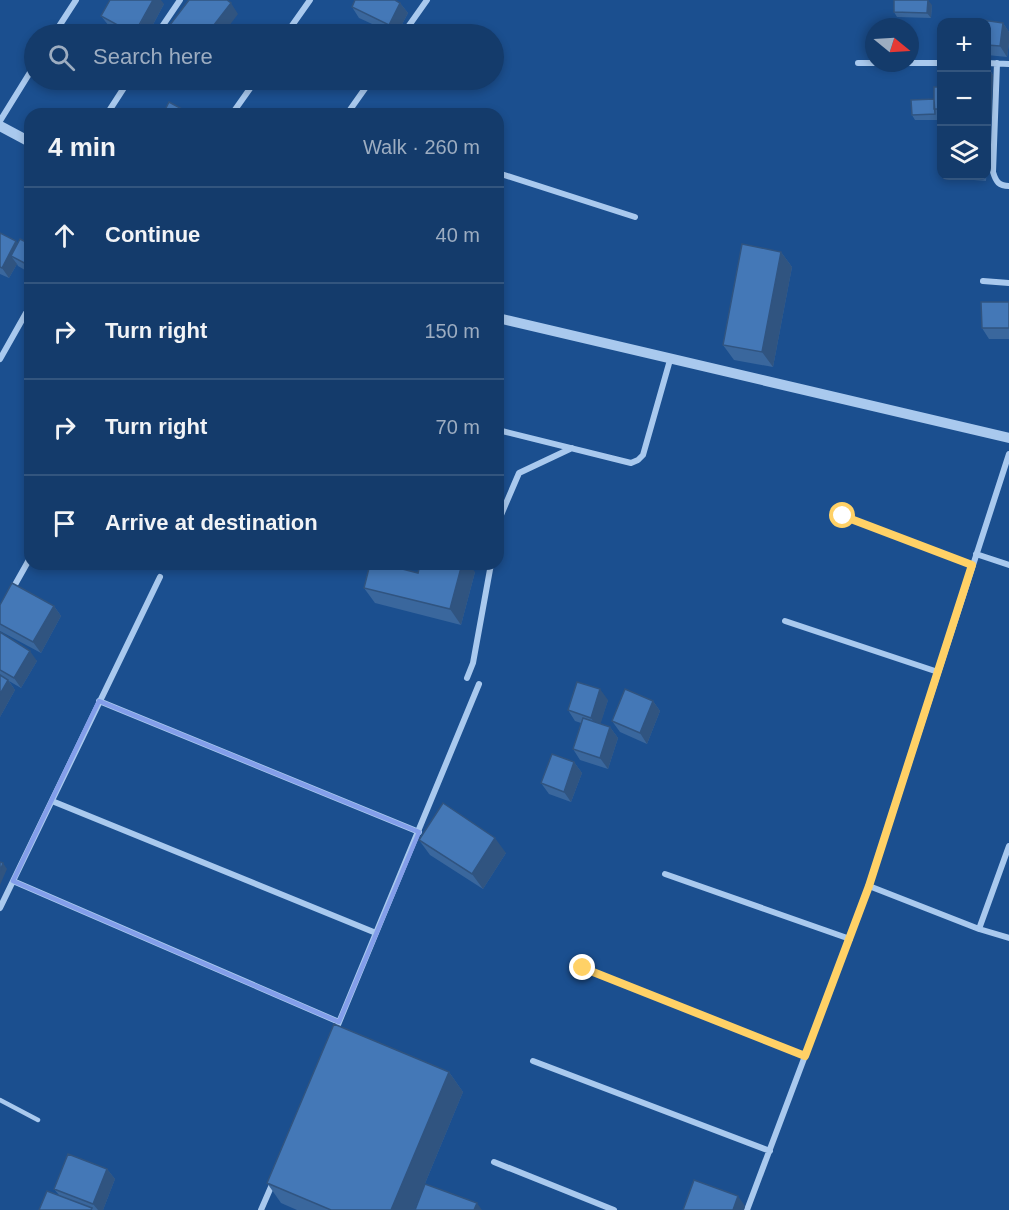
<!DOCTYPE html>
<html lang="en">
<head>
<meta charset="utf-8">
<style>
  :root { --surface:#143b6b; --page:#214673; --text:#f1f3f6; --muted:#9dadc1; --line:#33557e }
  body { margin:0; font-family:Arial,sans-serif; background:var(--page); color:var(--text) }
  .controls { position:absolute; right:18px; top:18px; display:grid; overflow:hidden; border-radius:12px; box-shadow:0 3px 9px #0003 }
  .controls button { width:54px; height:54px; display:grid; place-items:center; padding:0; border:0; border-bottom:2px solid var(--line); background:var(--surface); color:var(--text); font:30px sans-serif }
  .compass { position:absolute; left:865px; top:18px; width:54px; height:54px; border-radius:50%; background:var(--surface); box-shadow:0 3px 9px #0003; rotate:108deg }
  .stop { position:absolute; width:18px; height:18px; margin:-14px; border:4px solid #ffd166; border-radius:50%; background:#fff }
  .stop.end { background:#ffd166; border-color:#fff; box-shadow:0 2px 6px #0008 }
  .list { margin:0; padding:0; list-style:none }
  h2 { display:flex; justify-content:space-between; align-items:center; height:78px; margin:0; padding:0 24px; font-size:26px }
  h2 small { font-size:20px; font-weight:400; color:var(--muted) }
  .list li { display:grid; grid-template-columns:39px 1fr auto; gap:18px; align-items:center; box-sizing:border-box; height:96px; padding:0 24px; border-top:2px solid var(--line) }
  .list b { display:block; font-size:22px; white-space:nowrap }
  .list em { font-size:20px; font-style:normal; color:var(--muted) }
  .icon { flex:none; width:33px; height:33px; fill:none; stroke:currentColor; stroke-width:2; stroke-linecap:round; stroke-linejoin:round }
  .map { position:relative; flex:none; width:1009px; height:1210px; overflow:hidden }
  .search { position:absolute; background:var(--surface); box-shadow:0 3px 9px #0003; left:24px; top:24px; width:480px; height:66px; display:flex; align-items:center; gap:15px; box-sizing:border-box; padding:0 21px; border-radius:33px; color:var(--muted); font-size:22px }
  .panel { position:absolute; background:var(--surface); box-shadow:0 3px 9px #0003; left:24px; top:108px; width:480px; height:462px; border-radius:18px }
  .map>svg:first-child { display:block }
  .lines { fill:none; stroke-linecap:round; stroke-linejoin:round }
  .service { stroke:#a9c9ee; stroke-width:4.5 }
  .minor { stroke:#a9c9ee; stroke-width:6 }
  .tertiary { stroke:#a9c9ee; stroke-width:10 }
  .wall { fill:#3a679d }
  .shaded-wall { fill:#305480 }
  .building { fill:#4478b7; stroke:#305480; stroke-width:1.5 }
  .route { stroke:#ffd166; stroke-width:8 }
  .marked { fill:none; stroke:#839eea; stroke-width:4.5; stroke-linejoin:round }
</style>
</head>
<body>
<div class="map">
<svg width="1009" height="1210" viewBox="0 0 1009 1210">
  <rect width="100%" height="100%" fill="#1b4f8f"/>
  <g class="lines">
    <path class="service" d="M0 1100 38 1120"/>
    <path class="minor" d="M54 34 76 0
      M157 34 180 0
      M286 34 310 0
      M403 34 427 0
      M858 63H874
      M910 63H942
      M986 63 1009 64
      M997 63 993 172C996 182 999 186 1009 186
      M107 114 129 80
      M232 114 256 80
      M347 114 371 80
      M0 121 34 66
      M498 173 635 217
      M983 281 1009 283
      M0 359 26 313
      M498 430 631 463 638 460 643 455 670 360
      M843 516 972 565
      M498 522 519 473 572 448
      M976 554 1009 565
      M12 590 30 558
      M785 621 938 672
      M467 678 473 663 491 564
      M99 701 419 832
      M52 801 376 933
      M1009 846 979 929 1009 938
      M665 874 850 939
      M13 881 339 1022
      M869 886 979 929
      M0 908 160 577
      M583 968 805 1056
      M335 1032 479 684
      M533 1061 770 1151
      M494 1162 614 1210
      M261 1210 274 1180
      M747 1210 869 886 1009 454"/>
    <path class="tertiary" d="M0 126 30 142
      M498 318 1009 438"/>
  </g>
  <path class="wall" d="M400 3 408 13 397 34H394L359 18 352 7Z
    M164 4 148 34H123L109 26 101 16Z
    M932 5 931 18 897 17 894 12Z
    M987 22 1003 23 1009 32V43L1007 57 987 55Z
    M987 65 993 75 991 126H987Z
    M942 87V120L939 116V120H915L912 115 934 99Z
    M987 154 988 157 986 181 961 179 959 176H987Z
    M0 233 18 243 30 244V273L18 266 17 264 9 278 0 274Z
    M781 252 792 267 773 367 734 360 723 345Z
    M1009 302V339H989L982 328Z
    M475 572 461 625 375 603 364 588 418 573Z
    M0 605 54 606 61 616 41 653 0 631Z
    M0 632 37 661 21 688 9 681 15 690 0 717Z
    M608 700 600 724 610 727 618 738 608 769 580 760 573 749 581 723 575 721 568 710Z
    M653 701 660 711 647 744 620 732 612 721Z
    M574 762 582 773 571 802 549 794 541 783Z
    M419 840 506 853 483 889 430 855Z
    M449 1072 463 1092 414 1210H297L281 1203 267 1183Z
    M107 1169 115 1179 103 1210H39L59 1195 54 1189Z"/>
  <path class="shaded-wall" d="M153 0H161L164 4 148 34H135Z
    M928 0 932 5 931 18 927 13Z
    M231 3 238 14 223 34H207Z
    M400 3 408 13 397 34H396L389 25Z
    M1003 23 1009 32V43L1007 57 1000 46Z
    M987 65 993 75 991 126 987 119Z
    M16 241 23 252 11 256 17 264 9 278 2 268Z
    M781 252 792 267 773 367 762 352Z
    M462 564H469L475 572 461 625 450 609Z
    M54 606 61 616 41 653 33 642Z
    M30 651 37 661 21 688 14 678Z
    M8 680 15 690 0 717V694Z
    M600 689 608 700 599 729 591 718Z
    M653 701 660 711 647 744 640 733Z
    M610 727 618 738 608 769 600 758Z
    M574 762 582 773 571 802 564 792Z
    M495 838 506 853 483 889 472 874Z
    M3 863 7 869 0 885V871Z
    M449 1072 463 1092 414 1210H391Z
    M107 1169 115 1179 103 1210H98L93 1204Z
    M738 1196 745 1206 744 1210H733Z
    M477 1203 482 1210H474Z"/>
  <path class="building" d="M110 0H153L134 34 101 16Z
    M189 0H227L231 3 207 34H163Z
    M355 0H395L400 3 389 25 352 7Z
    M894 0H928L927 13 894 12Z
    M976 19 1003 23 1000 46 987 45V22H976Z
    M934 87H942V109H934Z
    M934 99 935 114 912 115 911 100Z
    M169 102 191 114H163Z
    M0 233 16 241 2 268 0 267Z
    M20 239 30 244V266L11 256Z
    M742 244 781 252 762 352 723 345Z
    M981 302H1009V328H982Z
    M370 564H383L418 573 420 564H462L450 609 364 588Z
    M12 583 54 606 33 642 0 624V605Z
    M0 632 30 651 14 678 0 670Z
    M0 675 8 680 0 694Z
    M577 682 600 689 591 718 568 710Z
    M625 689 653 701 640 733 612 721Z
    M583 718 610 727 600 758 573 749Z
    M552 754 574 762 564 792 541 783Z
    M443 803 495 838 472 874 419 840Z
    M0 862 3 863 0 871Z
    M334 1024 449 1072 391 1210H331L267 1183Z
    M68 1154 107 1169 93 1204 54 1189Z
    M694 1180 738 1196 733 1210H683Z
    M425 1184 477 1203 474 1210H415Z
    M47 1191 92 1208 91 1210H39Z"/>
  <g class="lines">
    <path class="route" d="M583 968 805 1056 869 886 972 565 843 516"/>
  </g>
  <path class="marked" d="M99 701 419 832 339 1022 13 881Z"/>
</svg>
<div class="controls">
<button>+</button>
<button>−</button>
<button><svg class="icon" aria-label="layers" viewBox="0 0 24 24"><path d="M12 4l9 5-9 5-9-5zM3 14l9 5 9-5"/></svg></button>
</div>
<svg class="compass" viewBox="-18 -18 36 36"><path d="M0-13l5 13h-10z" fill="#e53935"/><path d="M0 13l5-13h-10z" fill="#9dadc1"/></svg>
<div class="stop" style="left:843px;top:516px"></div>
<div class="stop end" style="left:583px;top:968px"></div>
<div class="search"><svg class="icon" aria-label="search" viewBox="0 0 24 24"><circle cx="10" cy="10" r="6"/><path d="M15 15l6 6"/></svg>Search here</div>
<section class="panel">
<h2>4 min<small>Walk · 260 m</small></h2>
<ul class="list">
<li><svg class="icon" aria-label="ahead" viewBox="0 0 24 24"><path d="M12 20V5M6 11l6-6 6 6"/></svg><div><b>Continue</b></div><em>40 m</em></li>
<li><svg class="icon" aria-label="right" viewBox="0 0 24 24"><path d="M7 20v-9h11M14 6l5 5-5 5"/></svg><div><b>Turn right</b></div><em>150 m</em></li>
<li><svg class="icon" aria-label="right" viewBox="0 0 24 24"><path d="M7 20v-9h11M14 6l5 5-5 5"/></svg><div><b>Turn right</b></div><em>70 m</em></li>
<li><svg class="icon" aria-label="arrive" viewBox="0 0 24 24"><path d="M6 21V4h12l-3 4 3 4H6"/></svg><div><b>Arrive at destination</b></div></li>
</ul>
</section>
</div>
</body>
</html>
